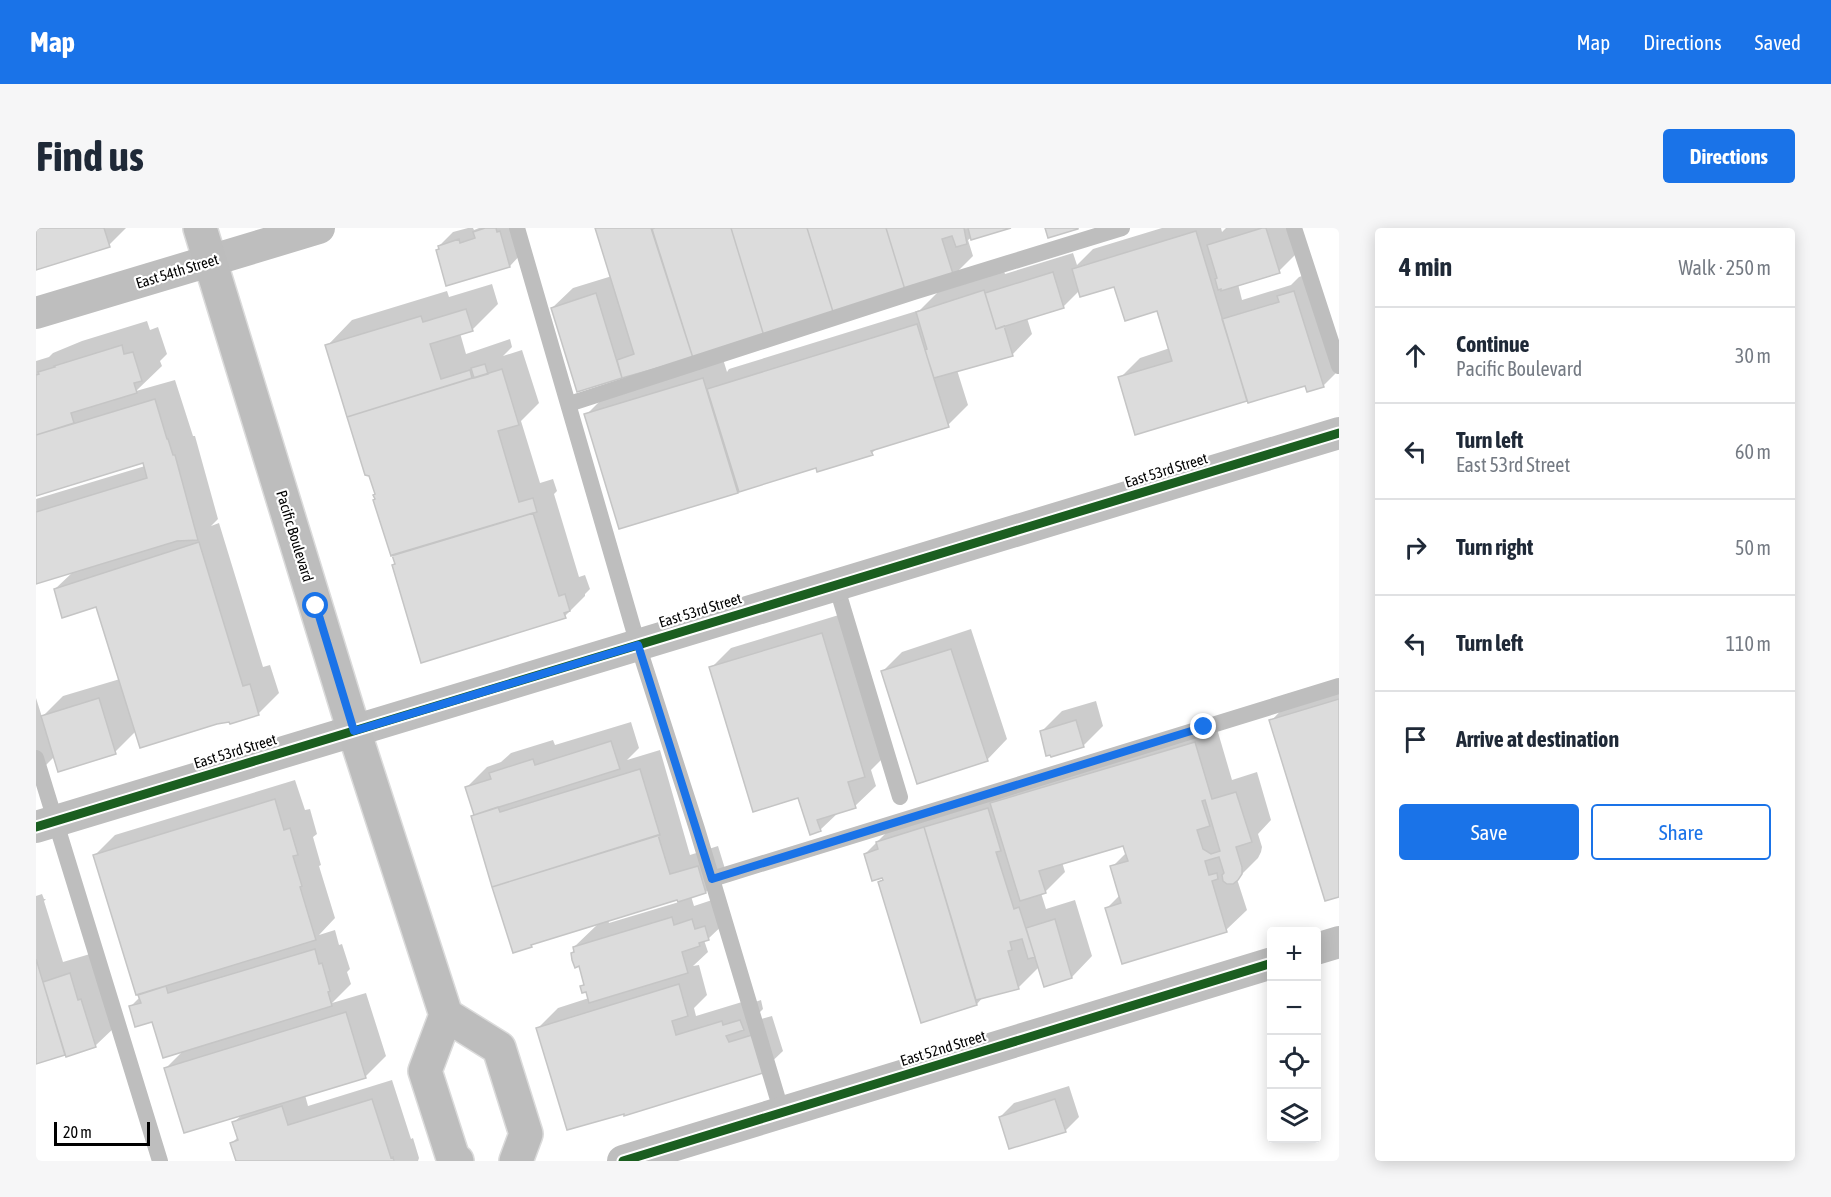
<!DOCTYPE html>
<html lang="en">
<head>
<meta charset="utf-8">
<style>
  :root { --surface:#fff; --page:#f6f6f7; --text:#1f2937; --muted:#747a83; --line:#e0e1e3; --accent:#1a73e8 }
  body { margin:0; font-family:"Asap Condensed",sans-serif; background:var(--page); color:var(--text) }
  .controls { position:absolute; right:18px; bottom:18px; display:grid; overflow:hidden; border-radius:6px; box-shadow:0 3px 15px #0003 }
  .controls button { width:54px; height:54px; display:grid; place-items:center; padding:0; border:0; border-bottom:2px solid var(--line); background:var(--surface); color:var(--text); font:30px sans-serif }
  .scale { position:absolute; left:18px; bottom:15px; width:96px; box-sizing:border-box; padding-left:6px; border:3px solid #000; border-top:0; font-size:16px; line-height:21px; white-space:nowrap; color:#000; -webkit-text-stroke:4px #fff; paint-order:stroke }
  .stop { position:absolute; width:18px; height:18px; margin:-14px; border:4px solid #1a73e8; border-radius:50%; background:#fff }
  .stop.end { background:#1a73e8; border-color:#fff; box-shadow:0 2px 6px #0008 }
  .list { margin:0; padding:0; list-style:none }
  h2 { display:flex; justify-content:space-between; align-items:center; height:78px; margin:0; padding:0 24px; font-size:26px }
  h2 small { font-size:20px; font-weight:400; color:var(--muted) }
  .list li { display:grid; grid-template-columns:39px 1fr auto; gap:18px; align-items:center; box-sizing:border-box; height:96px; padding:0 24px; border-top:2px solid var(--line) }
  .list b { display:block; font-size:22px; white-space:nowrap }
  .list p { margin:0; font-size:20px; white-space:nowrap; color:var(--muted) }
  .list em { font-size:20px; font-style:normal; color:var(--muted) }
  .actions { display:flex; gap:12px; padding:18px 24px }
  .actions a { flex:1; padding:14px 0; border:2px solid var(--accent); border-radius:6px; text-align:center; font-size:21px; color:var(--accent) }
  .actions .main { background:var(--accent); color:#fff }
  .icon { flex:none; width:33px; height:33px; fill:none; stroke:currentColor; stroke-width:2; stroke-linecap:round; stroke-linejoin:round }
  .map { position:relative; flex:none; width:1303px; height:933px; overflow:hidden; border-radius:6px }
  header { display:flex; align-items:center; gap:36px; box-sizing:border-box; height:84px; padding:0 30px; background:var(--accent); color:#fff }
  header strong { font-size:28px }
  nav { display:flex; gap:33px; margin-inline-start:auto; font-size:21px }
  .intro { display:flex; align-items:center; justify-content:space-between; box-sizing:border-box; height:144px; padding:0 36px }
  h1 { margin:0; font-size:42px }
  .button { padding:15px 27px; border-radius:6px; background:var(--accent); color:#fff; font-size:21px; font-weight:700 }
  main { display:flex; gap:36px; padding:0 36px }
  aside { flex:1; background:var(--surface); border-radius:6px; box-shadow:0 3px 15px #0003 }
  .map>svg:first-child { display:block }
  .shadow { fill:#0003; fill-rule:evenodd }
  .building { fill:#dcdcdc; stroke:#c5c5c5; stroke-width:1.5; fill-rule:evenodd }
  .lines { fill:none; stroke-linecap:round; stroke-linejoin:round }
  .primary-casing { stroke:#dbdbdb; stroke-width:36 }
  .service { stroke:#bebebe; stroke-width:16 }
  .minor { stroke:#bebebe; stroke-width:32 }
  .primary { stroke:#bdbdbd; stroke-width:33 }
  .cycleway-casing { stroke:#fff; stroke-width:13 }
  .cycleway { stroke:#1b5e20; stroke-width:9 }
  .route { stroke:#1a73e8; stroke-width:8 }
  .labels { text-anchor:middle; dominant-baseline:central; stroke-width:4.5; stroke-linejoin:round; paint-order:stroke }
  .street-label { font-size:15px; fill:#000; stroke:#fff }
</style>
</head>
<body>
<header>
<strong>Map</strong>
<nav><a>Map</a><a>Directions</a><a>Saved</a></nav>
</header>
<div class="intro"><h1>Find us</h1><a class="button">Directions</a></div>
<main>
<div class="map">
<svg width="1303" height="933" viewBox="0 0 1303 933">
  <rect width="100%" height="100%" fill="#fff"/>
  <path class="shadow" d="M0 0H90L73 17 0 40Z
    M432 0H437L438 2 443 0H480L487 24 474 38 404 20 403 18 417 4Z
    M561 0H970L936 9 932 12 937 28 917 48 542 162 516 80 537 60 576 48Z
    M1126 0H1185L1186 4 1190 0H1256L1263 23 1243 43 1202 56 1206 72 1255 57 1263 49 1278 44 1303 142 1287 158 1270 156 1212 171 1100 205 1084 150 1104 130 1134 120 1122 81 1079 57 1044 62 1027 79 991 90 996 106 976 127 921 142 932 177 912 197 842 219 836 225 781 238 701 264 550 187 570 167 687 131 691 144 693 141 884 82 902 64 968 43 969 46 1037 25 1041 37 1057 21Z
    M456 56 462 76 436 102 424 105 430 126 474 111 476 119 467 128 486 122 503 175 485 193 504 255 517 251 521 263 518 266 543 349 549 347 554 361 549 366V368L529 388 360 335 334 247 330 246 291 118 316 92 411 63 413 69Z
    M111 93 114 102 122 99 131 126 124 133 126 138 100 163 139 152 157 208H159L182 291 175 298 183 295 227 439 234 437 243 465 222 486 194 492 100 503 79 524 19 528 0 547V470L6 489 27 468 84 451 61 377 19 361 38 343 0 354V271L109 238 108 234 0 266V133L13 129 17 125 46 113Z
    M806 386 849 528 835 542 840 558 819 578 803 584 784 602 763 568 675 440 695 420Z
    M935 401 971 511 951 532 846 444 866 424Z
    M1303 458V667L1290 671 1235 493 1255 472Z
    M1060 473 1067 498 1047 518 1006 503 1026 483Z
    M595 494 603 520 591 532 624 522 654 627 682 618 690 644 670 664 655 668 658 678 676 672 693 691 672 711 668 712 672 724 657 738 663 737 671 767 658 780 660 788 706 774 707 778 725 772 727 781 714 794 736 788 747 823 726 843 502 800 522 780 553 770 551 762 546 758 549 755 538 719 563 695 498 715 495 718 436 588 439 586 431 559 451 539 465 534 475 525 517 512 519 517ZM642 671 643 674 573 695 572 692Z
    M1179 494 1196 552 1221 544 1235 592 1222 606 1226 619 1225 624 1222 630 1201 651 1211 682 1190 702 1071 680 1084 667 1076 639 1091 624 1088 616 1026 634 1029 644 1009 664 1005 665 1010 681 1039 672 1056 728 1036 749 1009 757 1003 739 983 759 953 768H948L941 776 886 793 844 654 848 650 829 626 861 594Z
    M259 552 269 582 274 581 281 606 277 609 285 637 283 638 299 690 283 707 299 702 303 717 306 716 314 741 311 744 315 756 296 775 330 765 350 828 330 848 269 867 272 878 356 852 375 911 377 910 383 930 382 933H201L196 915 203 908 198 894 207 886 130 840 149 821 117 792 94 779 104 769 59 627 79 607Z
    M6 666 8 671H10L8 673 27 734 54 726 80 798 59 818 0 834V668Z
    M1033 858 1043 889 1029 903 964 889 978 875Z"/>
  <path class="building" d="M0 0H68L74 19 0 42Z
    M449 0H460L461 4 464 3 474 39 410 58 400 22 403 21 402 18 423 11 424 15 439 10 437 4Z
    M559 0H615L657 130 586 150 581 132 598 126Z
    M619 0H695L728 108 657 130 616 1Z
    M695 0H771L798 87 728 108Z
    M771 0H850L870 65 798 87Z
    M850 0H928L931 16 920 19 916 8 906 11 918 49 870 65Z
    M932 0H975L935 12Z
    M1009 0H1042V1L1012 10Z
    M1226 0H1230L1244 45 1185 63V61L1182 62 1179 51 1181 50 1171 17Z
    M1160 3 1211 173 1099 207 1082 149 1136 133 1121 83 1089 93 1078 59 1044 69 1036 41Z
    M1017 44 1028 80 960 101 949 65Z
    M948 62 960 101 968 98 977 128 898 150 889 122 891 121 880 84Z
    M1258 63 1288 159 1271 164 1269 158 1212 175 1186 91 1243 74 1241 68Z
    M560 65 586 150 541 164 515 80Z
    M430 81 437 103 394 116 405 151 434 142 436 150 311 189 289 117 385 88 387 94Z
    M881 96 913 199 835 223 837 227 781 244 780 240 703 264 671 161Z
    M86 117 88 126 97 124 106 153 98 155 101 165 35 185 38 195 0 207V147L3 146 2 144 19 139 18 138Z
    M449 136 452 146 438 150 435 140Z
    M466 141 483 197 462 203 483 274 497 270 501 284 355 328 337 272 339 271 337 267 339 266 333 248 329 247 311 189Z
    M667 150 702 265 583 301 548 186Z
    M119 171 131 211H132L137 227H139L162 312 141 313 0 356V284L111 250 107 235 0 268V207Z
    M497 285 523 368 529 366 534 383 528 385 530 390 385 435 356 337 359 336 356 327Z
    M163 314 207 458 214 456 223 487 194 496 193 494 181 496 104 520 60 379 26 390 18 361Z
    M786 405 829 549 812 554 820 580 781 592 785 603 774 607 762 570 717 584 673 439Z
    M915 421 952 533 881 556 845 443Z
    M63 470 80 526 22 544 5 488Z
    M1303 471V669L1289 673 1233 492Z
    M1040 492 1048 519 1015 529 1014 527 1010 528 1004 503Z
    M575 513 584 541 438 587 429 559 455 551 453 545 497 531 499 537Z
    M1159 514 1176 571 1200 564 1216 614 1200 619 1206 639V646L1202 652 1197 656H1191L1187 653 1186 647 1188 645 1183 629 1169 633 1173 647 1181 645 1182 651 1176 653 1191 704 1086 736 1069 680 1085 675 1074 638 1092 633 1087 618 1003 643 1010 665 984 673 954 575ZM1169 572 1184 623 1175 626 1167 621 1161 602 1174 598 1166 573Z
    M604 541 624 607 456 659 435 588 462 579 464 584Z
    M239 571 248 602 254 600 262 627 257 628 266 658 264 659 280 712 100 767 57 627Z
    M952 580 965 623 960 624 978 681 983 679 999 729 992 731 986 711 974 714 976 722 972 723 983 761 940 772 888 599Z
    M888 599 941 777 885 795 842 654 847 652 846 650 836 653 828 626 842 621 840 614Z
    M622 607 634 646 662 638 670 665 642 674 641 672 495 717 496 719 477 725 456 659Z
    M636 689 638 697 656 691 659 701 669 698 673 712 663 715 664 718 646 724 652 745 553 775 550 764 546 765 544 758 548 757 543 738 539 740 536 732 535 725 538 724 537 719Z
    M1019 691 1036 750 1008 759 990 700Z
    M279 721 283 736 286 735 294 763 292 764 296 778 127 830 116 794 99 799 93 778 105 775 102 767 130 758 132 765Z
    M0 731 29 827 0 836Z
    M34 745 42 772 45 771 60 819 30 829 7 754Z
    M643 756 652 788 636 793 640 807 686 793 687 797 704 792 708 802 690 808 693 814 716 807 727 845 588 888V886L531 902 500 800Z
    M310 784 330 850 148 905 128 840Z
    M336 871 355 930 357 929 358 933H200L194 915 202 912 196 894 246 878 252 897Z
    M1019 871 1030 904 973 921 963 889Z"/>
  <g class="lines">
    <defs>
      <path id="primary" d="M164 0 318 503 410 787 389 843 417 930 421 933
        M410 787 463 820 490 906 480 933"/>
    </defs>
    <use href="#primary" class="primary-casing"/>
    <path class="service" d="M481 0 602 417 661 601 746 885
      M1258 0 1303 138
      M533 176 878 64 1086 0
      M800 357 864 569
      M0 530 124 933
      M676 651 1303 458"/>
    <path class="minor" d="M0 85 283 0
      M0 599 1303 205
      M1280 721 1303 714
      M587 933 1236 735"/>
    <use href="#primary" class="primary"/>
    <defs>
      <path id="cycleway" d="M0 599 1303 205
        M587 933 1236 735"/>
    </defs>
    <use href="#cycleway" class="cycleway-casing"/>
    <use href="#cycleway" class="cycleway"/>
  </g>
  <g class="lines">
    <path class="route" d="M280 378 318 503 602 417 676 651 1168 499"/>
  </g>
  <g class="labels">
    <g class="street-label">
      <text transform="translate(141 43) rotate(-17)">East 54th Street</text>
      <text transform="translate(1130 242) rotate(-17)">East 53rd Street</text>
      <text transform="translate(259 308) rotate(73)">Pacific Boulevard</text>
      <text transform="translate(664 382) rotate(-17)">East 53rd Street</text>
      <text transform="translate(199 523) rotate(-17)">East 53rd Street</text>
      <text transform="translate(907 820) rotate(-17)">East 52nd Street</text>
    </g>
  </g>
</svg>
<div class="controls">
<button>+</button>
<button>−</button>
<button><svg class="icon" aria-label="locate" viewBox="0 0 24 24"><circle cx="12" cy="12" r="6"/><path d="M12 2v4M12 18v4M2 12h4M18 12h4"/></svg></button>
<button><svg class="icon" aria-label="layers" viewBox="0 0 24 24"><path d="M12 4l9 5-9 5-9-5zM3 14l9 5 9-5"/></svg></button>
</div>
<div class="scale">20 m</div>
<div class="stop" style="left:280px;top:378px"></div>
<div class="stop end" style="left:1168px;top:499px"></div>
</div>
<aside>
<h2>4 min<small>Walk · 250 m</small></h2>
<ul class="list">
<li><svg class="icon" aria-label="ahead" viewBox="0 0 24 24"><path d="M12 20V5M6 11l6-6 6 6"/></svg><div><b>Continue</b><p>Pacific Boulevard</p></div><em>30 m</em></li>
<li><svg class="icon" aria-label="left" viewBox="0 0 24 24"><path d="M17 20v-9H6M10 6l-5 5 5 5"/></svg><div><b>Turn left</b><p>East 53rd Street</p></div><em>60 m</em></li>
<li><svg class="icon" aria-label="right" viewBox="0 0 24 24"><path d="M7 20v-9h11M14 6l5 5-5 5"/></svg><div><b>Turn right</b></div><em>50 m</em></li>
<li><svg class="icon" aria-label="left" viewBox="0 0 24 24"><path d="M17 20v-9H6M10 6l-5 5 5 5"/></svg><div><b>Turn left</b></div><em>110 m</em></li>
<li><svg class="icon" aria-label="arrive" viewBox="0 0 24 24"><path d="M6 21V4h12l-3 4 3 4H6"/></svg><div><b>Arrive at destination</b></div></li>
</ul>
<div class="actions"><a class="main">Save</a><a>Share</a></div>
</aside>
</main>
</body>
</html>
